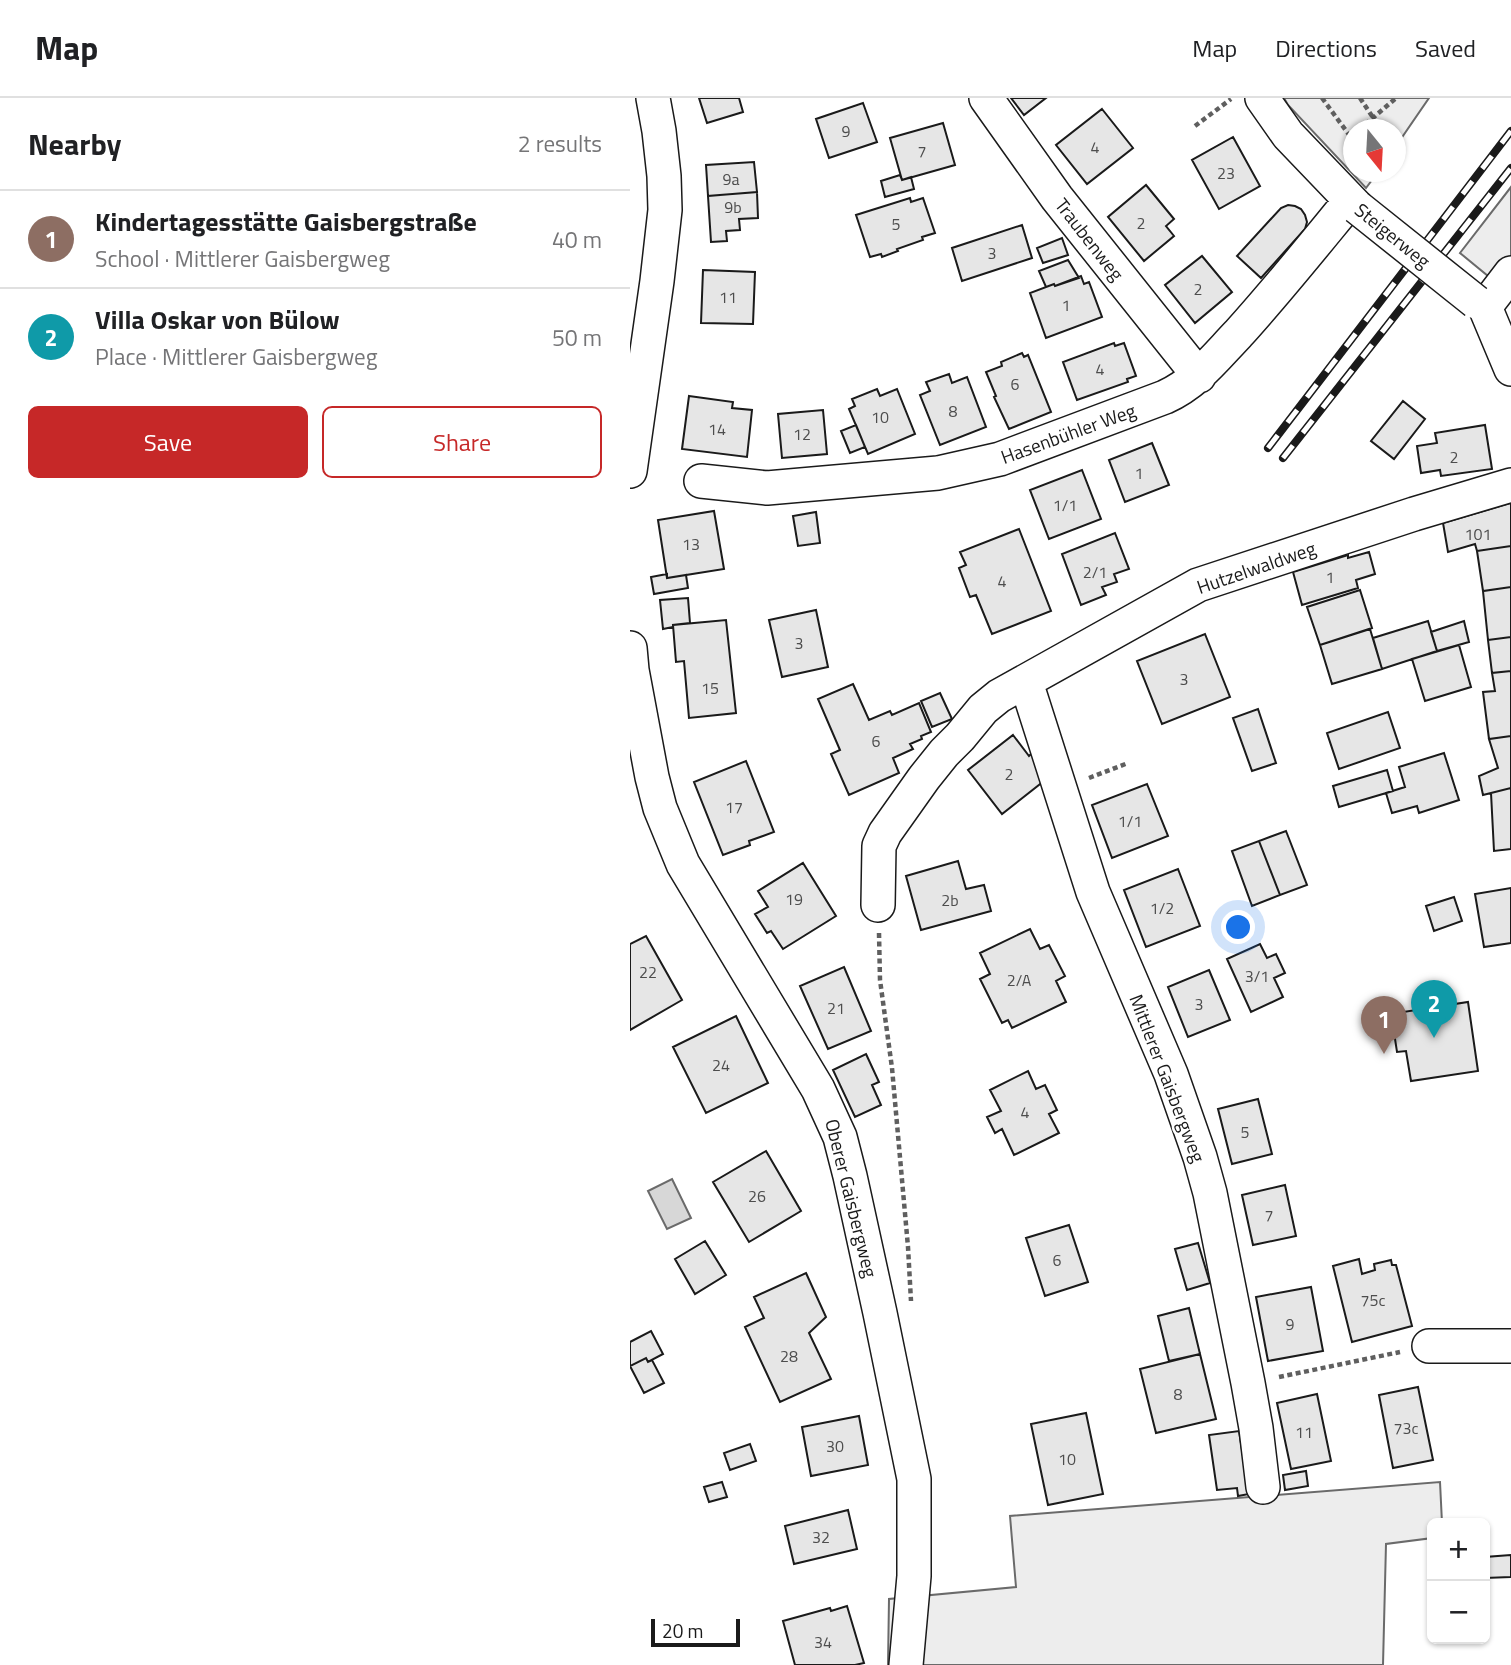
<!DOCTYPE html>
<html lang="en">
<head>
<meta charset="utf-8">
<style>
  :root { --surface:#fff; --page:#f2f2f2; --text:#202124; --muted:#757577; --line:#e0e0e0; --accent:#c62828 }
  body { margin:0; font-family:"Titillium Web",sans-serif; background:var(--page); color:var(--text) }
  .controls { position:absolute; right:21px; bottom:21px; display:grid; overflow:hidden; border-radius:10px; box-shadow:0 2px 5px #0004 }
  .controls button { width:63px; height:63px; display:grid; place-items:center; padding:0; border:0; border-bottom:2px solid var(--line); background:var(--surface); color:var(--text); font:35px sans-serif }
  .compass { position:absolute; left:713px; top:21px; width:63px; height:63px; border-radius:50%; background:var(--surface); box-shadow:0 2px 5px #0004; rotate:162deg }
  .scale { position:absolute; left:21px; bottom:18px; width:89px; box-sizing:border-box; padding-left:7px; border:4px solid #1a1a1a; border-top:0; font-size:19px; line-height:24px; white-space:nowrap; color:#1a1a1a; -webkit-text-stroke:5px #fff; paint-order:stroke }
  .you { position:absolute; left:609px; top:830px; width:24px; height:24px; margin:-18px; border:5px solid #fff; border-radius:50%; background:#1a73e8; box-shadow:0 0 0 10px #1a73e833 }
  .badge { display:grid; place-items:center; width:46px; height:46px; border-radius:50%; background:var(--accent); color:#fff; font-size:23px; font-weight:700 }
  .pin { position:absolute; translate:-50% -58px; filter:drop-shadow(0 2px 4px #0008) }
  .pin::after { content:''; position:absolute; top:37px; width:24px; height:21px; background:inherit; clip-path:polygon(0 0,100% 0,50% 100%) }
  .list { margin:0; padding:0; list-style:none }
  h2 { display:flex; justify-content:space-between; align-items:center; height:91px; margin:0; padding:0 28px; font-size:30px }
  h2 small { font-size:23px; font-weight:400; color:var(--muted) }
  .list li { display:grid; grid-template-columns:46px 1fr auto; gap:21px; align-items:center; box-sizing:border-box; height:98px; padding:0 28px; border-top:2px solid var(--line) }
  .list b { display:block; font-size:26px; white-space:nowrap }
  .list p { margin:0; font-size:23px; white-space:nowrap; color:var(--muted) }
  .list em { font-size:23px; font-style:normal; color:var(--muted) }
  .actions { display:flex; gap:14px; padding:21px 28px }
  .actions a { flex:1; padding:16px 0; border:2px solid var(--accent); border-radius:10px; text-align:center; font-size:24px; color:var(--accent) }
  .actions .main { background:var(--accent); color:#fff }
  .map { position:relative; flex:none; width:881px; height:1567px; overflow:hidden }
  header { display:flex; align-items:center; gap:42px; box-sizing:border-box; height:98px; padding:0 35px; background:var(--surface); border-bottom:2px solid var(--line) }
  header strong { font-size:33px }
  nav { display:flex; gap:38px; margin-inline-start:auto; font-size:24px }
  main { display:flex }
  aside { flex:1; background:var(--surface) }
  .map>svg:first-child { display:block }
  .green { fill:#ededed; stroke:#6a6a6a; stroke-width:2 }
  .water { fill:#d7d7d7; stroke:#6a6a6a; stroke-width:2 }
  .building { fill:#e6e6e6; stroke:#1a1a1a; stroke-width:2 }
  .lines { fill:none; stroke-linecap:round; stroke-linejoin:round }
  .minor-casing { stroke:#1a1a1a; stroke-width:36 }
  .path { stroke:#5f5f5f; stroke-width:4.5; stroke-dasharray:5 3.5; stroke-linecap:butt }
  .minor { stroke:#fff; stroke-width:33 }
  .rail-casing { stroke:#1a1a1a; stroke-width:8 }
  .rail { stroke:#fff; stroke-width:5; stroke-dasharray:16; stroke-linecap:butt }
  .minor-bridge-casing { stroke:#1a1a1a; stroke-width:36; stroke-linecap:butt }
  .minor-bridge { stroke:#fff; stroke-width:33 }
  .labels { text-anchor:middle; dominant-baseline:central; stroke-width:5; stroke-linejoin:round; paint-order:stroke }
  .number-label { font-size:16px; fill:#4d4d4d }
  .street-label { font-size:19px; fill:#1a1a1a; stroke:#fff }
</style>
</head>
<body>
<header>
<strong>Map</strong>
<nav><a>Map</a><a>Directions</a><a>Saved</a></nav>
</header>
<main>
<aside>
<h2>Nearby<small>2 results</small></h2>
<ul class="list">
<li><span class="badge" style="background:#8d6e63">1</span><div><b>Kindertagesstätte Gaisbergstraße</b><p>School · Mittlerer Gaisbergweg</p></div><em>40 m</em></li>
<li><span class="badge" style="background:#0f9aa8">2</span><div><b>Villa Oskar von Bülow</b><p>Place · Mittlerer Gaisbergweg</p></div><em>50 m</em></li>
</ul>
<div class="actions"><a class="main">Save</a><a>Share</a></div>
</aside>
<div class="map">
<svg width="881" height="1567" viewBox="0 0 881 1567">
  <rect width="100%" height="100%" fill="#fff"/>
  <path class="green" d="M654 0H799L766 48V32H724V74H748L736 90 658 7Z
    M881 89V173L869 187 830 155Z
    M810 1384 812 1425H802V1440L756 1446 753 1567H258L259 1501 386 1489 380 1418Z"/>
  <path class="water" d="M42 1081 61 1120 37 1131 18 1093Z"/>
  <path class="building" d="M69 0H109L113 14 77 25Z
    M381 0H416L394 17Z
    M233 5 247 44 199 60 186 21Z
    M472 11 503 50 457 86 426 47Z
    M313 25 325 67 272 82 260 40Z
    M603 39 630 88 589 111 562 62Z
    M124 64 127 94 78 98 76 67Z
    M270 77 272 82 281 79 284 91 255 99 251 83Z
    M516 87 544 121 536 128 544 138 514 163 478 119Z
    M127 94 128 120 109 121 110 132 96 133 97 143 81 144 78 98Z
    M280 100 281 104 293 100 305 135 292 139 293 142 267 151 268 153 252 159 251 156 240 159 226 117Z
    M658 107 665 108 671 111 675 117 677 124 675 131 631 180 607 158 651 110Z
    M392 127 402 160 332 183 322 150Z
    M432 140 438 157 413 165 407 150Z
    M572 158 602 194 565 225 535 187Z
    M438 162 449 180 425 188 424 186 416 189 409 173Z
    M73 172 125 174 123 226 71 225Z
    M451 178 454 186 459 184 472 219 416 240 400 195 424 186 425 188Z
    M484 245 485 248 494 245 506 278 497 281 498 284 447 302 433 264Z
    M392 255 394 259 398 257 421 314 379 331 364 299 366 298 356 274 372 268 371 264Z
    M319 276 322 285 337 279 356 329 310 347 290 297 300 293 296 284Z
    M247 291 250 298 267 291 285 336 238 356 219 311 225 308 222 301Z
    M59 298 103 304 102 310 122 312 117 359 52 351Z
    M773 303 795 321 764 361 741 343Z
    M193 312 197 356 152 360 148 316Z
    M226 327 235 349 220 355 211 333Z
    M855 327 862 371 811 378 810 372 791 375 787 348 807 345 805 335Z
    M522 345 539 387 495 404 479 362Z
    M452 372 471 421 419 441 400 392Z
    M881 405V448L847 453 845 446 818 454 813 425Z
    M84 413 94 471 37 480 28 422Z
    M186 414 190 445 168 448 163 418Z
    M389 431 421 513 362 536 346 497 340 499 329 470 336 467 330 454Z
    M485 435 499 471 484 476 487 484 472 489 476 497 451 507 432 456Z
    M881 448V489L853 493 847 453Z
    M739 454 745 476 726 482 728 490 672 507 663 474 718 457V460Z
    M37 476V480L56 477 58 490 24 496 21 479Z
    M881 489V539L858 542 853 493Z
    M730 492 742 530 690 547 677 509Z
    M58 500 60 525 43 527V529L33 531 30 502Z
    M186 512 198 569 152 579 139 522Z
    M96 522 106 615 59 620 54 563 46 564 43 527Z
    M798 523 807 553 752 571 743 540Z
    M834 523 839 544 807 553 801 534Z
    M740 531 752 571 702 586 690 547Z
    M575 536 600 599 532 626 507 563Z
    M881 539V573L862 575 858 542Z
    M829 547 841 589 795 603 782 561Z
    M881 573V638L859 641 853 594 865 593 862 575Z
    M223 586 239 622 260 613 262 617 289 605 301 634 291 638 292 641 280 646 283 651 263 660 269 675 219 697 201 656 210 652 188 601Z
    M310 595 322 621 302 629 291 603Z
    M628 611 646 665 622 673 603 620Z
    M758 614 770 650 709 671 697 635Z
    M383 637 399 658 401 656 419 679 372 716 338 672Z
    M881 638V690L853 697 849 678 868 670 859 641Z
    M814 655 829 702 789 715 787 708 762 715 756 695 775 689 769 669Z
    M116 663 144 734 119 743 120 747 93 757 64 684Z
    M757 672 763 693 709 709 703 688Z
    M517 686 538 738 482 760 462 707Z
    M881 690V751L864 753 861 695Z
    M656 733 677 787 650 797 629 743Z
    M629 743 650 797 622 808 602 753Z
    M328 763 336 791 354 787 361 813 291 832 276 778Z
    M173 765 206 818 153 851 141 833 137 835 125 816 138 809 128 793Z
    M548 771 570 828 516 849 494 792Z
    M881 790V845L854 849 845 796Z
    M824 799 832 823 804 833 796 808Z
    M400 831 410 851 419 847 435 878 426 883 436 904 382 930 378 922 372 925 350 881 360 876 350 855Z
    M16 838 52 902 0 932V846Z
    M630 846 637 860 646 856 655 875 644 880 653 899 621 914 597 861Z
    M214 869 241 933 198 951 170 888Z
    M579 872 600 922 558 939 538 889Z
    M838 904 848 973 781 983 776 953 767 954 763 928 775 926 773 914Z
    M106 918 138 985 76 1015 43 949Z
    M236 956 249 984 242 987 251 1007 225 1019 203 972Z
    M398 973 406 991 415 987 427 1012 419 1016 429 1035 384 1057 372 1031 365 1035 357 1019 371 1013 360 992Z
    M628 1001 642 1056 602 1066 588 1011Z
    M136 1053 171 1113 119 1144 83 1084Z
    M655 1087 666 1138 623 1147 612 1097Z
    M439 1127 458 1184 415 1198 396 1140Z
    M75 1143 96 1177 65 1196 45 1161Z
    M568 1145 580 1185 557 1192 545 1151Z
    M729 1161 732 1176 745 1172 744 1166 761 1162 762 1167H766L782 1228 722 1244 703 1168Z
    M176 1175 196 1219 179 1235 201 1281 150 1304 115 1229 134 1220 124 1199Z
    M681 1189 693 1253 638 1263 626 1199Z
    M559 1210 570 1256 539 1263 528 1218Z
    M21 1233 33 1256 18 1264 16 1260 0 1268V1244Z
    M570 1256 586 1321 526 1335 510 1271Z
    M16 1260 18 1264 22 1262 34 1285 14 1295 0 1268Z
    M788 1289 803 1362 763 1370 749 1297Z
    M687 1296 701 1363 661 1371 647 1305Z
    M456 1315 473 1396 418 1407 401 1326Z
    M229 1318 238 1367 181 1378 172 1329Z
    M609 1333 619 1396 608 1398 607 1390 587 1392 579 1337Z
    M120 1346 126 1363 100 1372 94 1355Z
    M676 1373 678 1388 655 1392 653 1377Z
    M92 1384 97 1399 79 1404 74 1389Z
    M218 1412 227 1451 164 1466 155 1428Z
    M881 1457V1479L855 1480V1459Z
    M217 1508 234 1565 225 1567H165L153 1523 200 1510 201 1513Z"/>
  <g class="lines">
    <defs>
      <path id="minor" d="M356 0 427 100 569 278
        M632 0 658 37 727 109
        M855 209 881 271
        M855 209 881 175
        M0 373 27 183 35 112 34 78 29 33 23 0
        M71 383 137 390 308 375 370 361 535 299C566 285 585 260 608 236 647 193 683 148 720 103
        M0 550 2 572 22 679 30 710 53 766 188 991 210 1039 220 1078 250 1215 284 1381V1478L276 1567
        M396 584 463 794 541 976 570 1059 580 1095 618 1285 626 1330 633 1389
        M248 807 249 748 255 735 294 680 314 655 330 639 353 611 369 598 568 487 784 416 881 387
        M799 1248H881"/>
    </defs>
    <use href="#minor" class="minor-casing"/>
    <path class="path" d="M692 0 720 38 724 36
      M730 0 744 21
      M565 28 601 1
      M729 32 766 0
      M459 680 498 665
      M249 835 250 882 262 970 278 1149 281 1203
      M649 1279 770 1254"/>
    <use href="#minor" class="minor"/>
    <defs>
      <path id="rail" d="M638 350 881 33
        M653 360 881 70"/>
    </defs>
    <use href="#rail" class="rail-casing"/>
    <use href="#rail" class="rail"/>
    <defs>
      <path id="minor-bridge" d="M727 109 846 204"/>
    </defs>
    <use href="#minor-bridge" class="minor-bridge-casing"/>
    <use href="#minor-bridge" class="minor-bridge"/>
  </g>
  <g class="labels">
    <g class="number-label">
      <text x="216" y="33">9</text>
      <text x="465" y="49">4</text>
      <text x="292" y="53">7</text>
      <text x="596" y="75">23</text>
      <text x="101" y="81">9a</text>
      <text x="103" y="109">9b</text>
      <text x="511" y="125">2</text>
      <text x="266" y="126">5</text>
      <text x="362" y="155">3</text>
      <text x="568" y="191">2</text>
      <text x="98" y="199">11</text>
      <text x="436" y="207">1</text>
      <text x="470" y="271">4</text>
      <text x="385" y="286">6</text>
      <text x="323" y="313">8</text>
      <text x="250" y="319">10</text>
      <text x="87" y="331">14</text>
      <text x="172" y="336">12</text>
      <text x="824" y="359">2</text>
      <text x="509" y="375">1</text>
      <text x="435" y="407">1/1</text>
      <text x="848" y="436">101</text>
      <text x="61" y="446">13</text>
      <text x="465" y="474">2/1</text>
      <text x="700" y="479">1</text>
      <text x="372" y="483">4</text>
      <text x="169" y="545">3</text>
      <text x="554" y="581">3</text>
      <text x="80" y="590">15</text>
      <text x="246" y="643">6</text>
      <text x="379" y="676">2</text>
      <text x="104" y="709">17</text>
      <text x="500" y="723">1/1</text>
      <text x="164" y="801">19</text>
      <text x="320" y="802">2b</text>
      <text x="532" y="810">1/2</text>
      <text x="18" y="874">22</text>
      <text x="627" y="878">3/1</text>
      <text x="389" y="882">2/A</text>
      <text x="569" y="906">3</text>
      <text x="206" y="910">21</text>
      <text x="91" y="967">24</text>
      <text x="395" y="1014">4</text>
      <text x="615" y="1034">5</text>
      <text x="127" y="1098">26</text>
      <text x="639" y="1117">7</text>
      <text x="427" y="1162">6</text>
      <text x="743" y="1202">75c</text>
      <text x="660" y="1226">9</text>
      <text x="159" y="1258">28</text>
      <text x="548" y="1296">8</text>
      <text x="776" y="1330">73c</text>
      <text x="674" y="1334">11</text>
      <text x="205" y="1348">30</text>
      <text x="437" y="1361">10</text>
      <text x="191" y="1439">32</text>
      <text x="193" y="1544">34</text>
    </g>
    <g class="street-label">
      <text transform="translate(763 137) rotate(39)">Steigerweg</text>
      <text transform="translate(460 141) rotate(52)">Traubenweg</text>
      <text transform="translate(438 335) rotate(-20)">Hasenbühler Weg</text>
      <text transform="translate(626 469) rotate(-19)">Hutzelwaldweg</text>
      <text transform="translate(538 980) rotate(69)">Mittlerer Gaisbergweg</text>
      <text transform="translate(222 1100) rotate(76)">Oberer Gaisbergweg</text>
    </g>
  </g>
</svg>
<div class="controls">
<button>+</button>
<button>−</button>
</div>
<svg class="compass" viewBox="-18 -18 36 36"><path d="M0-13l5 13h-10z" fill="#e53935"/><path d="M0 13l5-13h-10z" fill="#757577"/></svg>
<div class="scale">20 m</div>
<div class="you"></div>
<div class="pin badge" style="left:754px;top:956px;background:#8d6e63">1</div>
<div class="pin badge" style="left:804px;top:940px;background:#0f9aa8">2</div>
</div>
</main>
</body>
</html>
